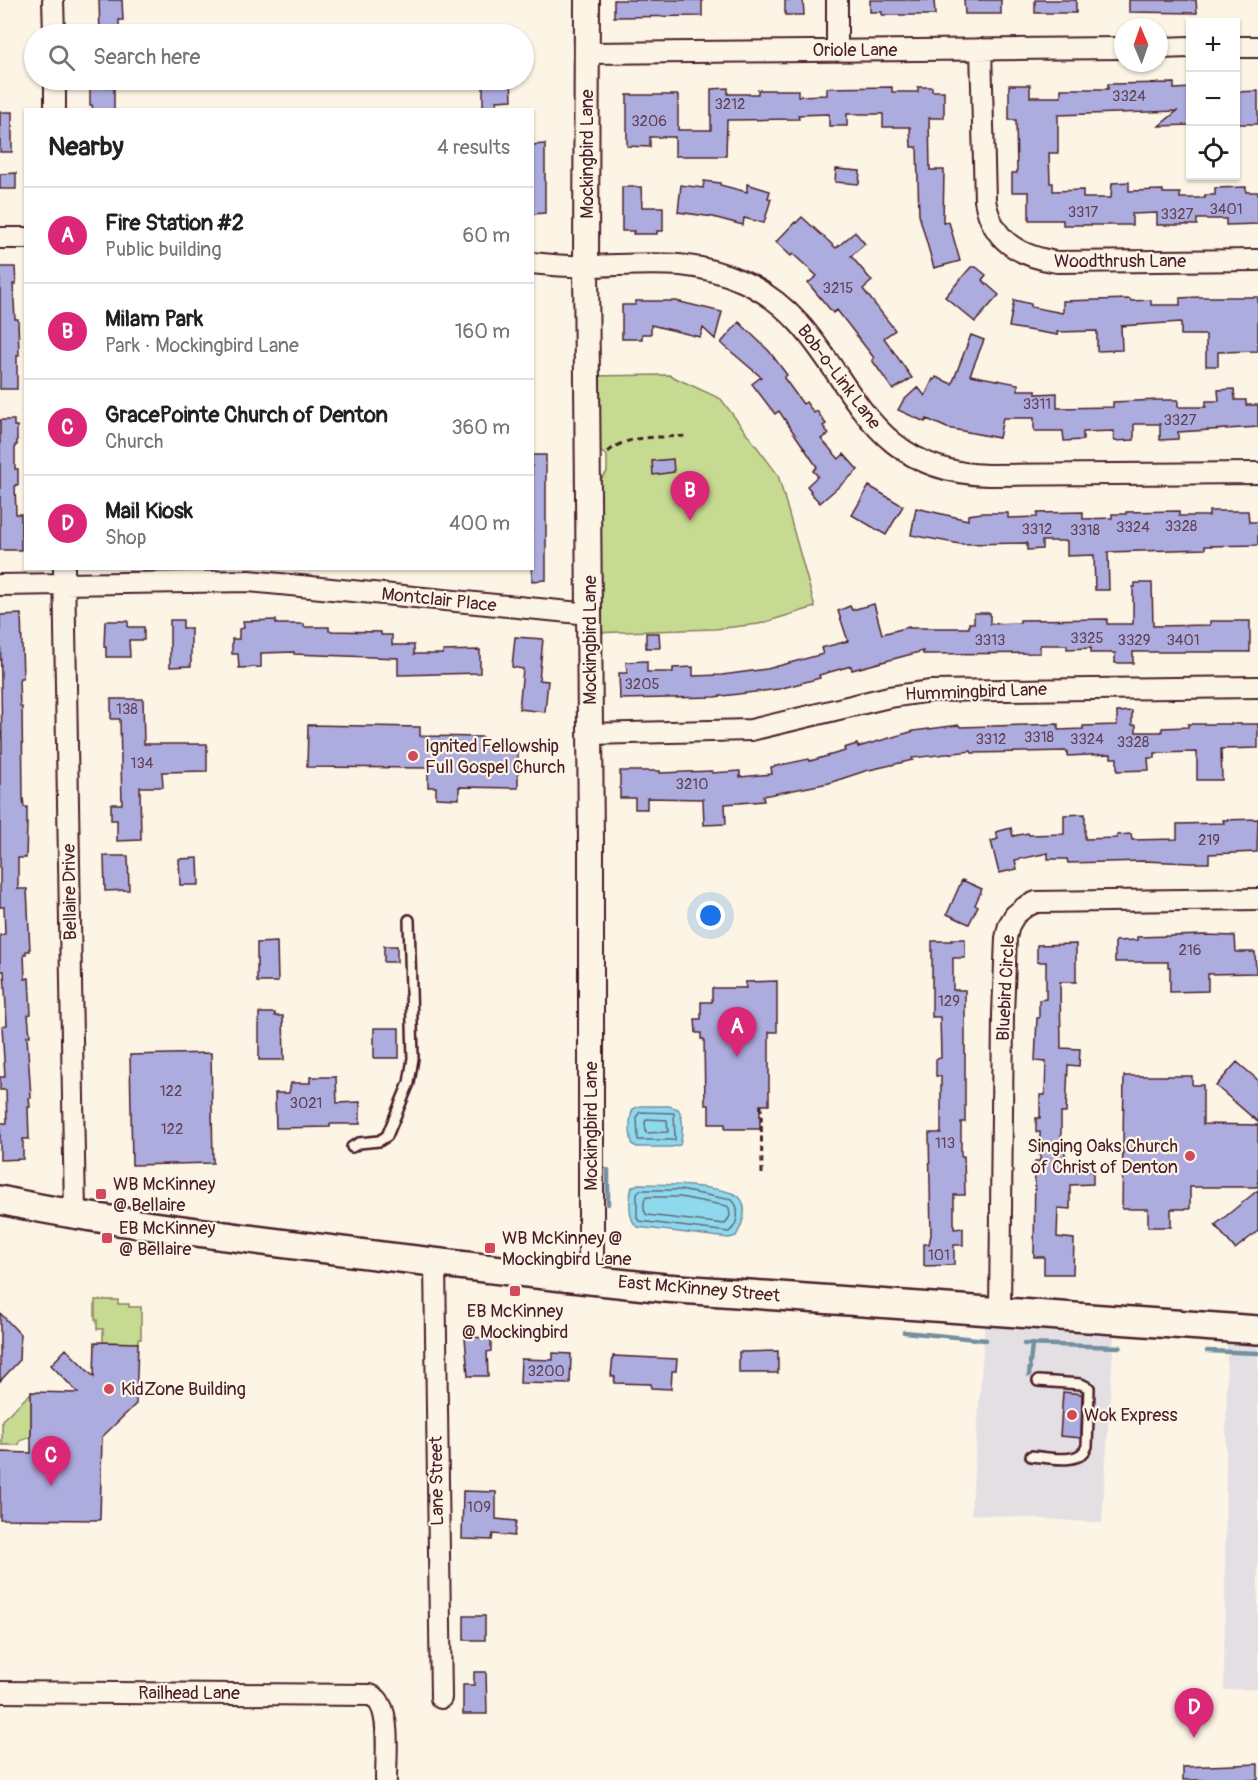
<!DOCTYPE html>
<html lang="en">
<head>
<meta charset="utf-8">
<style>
  :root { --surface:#fff; --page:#f6f6f6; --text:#202124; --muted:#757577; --line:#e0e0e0; --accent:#db2777 }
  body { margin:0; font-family:Pangolin,sans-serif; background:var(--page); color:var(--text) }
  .controls { position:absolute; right:18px; top:18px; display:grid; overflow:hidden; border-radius:0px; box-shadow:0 2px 4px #0004 }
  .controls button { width:54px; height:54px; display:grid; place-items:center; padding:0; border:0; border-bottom:2px solid var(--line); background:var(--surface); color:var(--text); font:30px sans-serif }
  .compass { position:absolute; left:1114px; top:18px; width:54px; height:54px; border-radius:50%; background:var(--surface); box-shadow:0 2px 4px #0004; rotate:358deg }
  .you { position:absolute; left:711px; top:916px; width:21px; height:21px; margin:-15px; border:4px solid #fff; border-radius:50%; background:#1a73e8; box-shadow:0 0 0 9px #1a73e833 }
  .badge { display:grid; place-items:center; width:39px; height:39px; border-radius:50%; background:var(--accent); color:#fff; font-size:20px; font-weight:700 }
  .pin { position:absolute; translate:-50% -50px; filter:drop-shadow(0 2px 3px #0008) }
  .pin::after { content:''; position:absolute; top:32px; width:21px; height:18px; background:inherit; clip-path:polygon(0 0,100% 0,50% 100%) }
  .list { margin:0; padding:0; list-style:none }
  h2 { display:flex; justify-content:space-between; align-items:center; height:78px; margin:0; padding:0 24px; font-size:26px }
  h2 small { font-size:20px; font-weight:400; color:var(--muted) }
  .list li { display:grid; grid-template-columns:39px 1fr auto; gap:18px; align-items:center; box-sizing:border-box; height:96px; padding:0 24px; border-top:2px solid var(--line) }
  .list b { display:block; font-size:22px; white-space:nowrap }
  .list p { margin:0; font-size:20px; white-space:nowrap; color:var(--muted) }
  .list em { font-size:20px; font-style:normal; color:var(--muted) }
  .icon { flex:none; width:33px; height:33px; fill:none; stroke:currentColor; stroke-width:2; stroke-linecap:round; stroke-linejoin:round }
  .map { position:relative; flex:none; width:1258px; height:1780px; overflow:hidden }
  .search { position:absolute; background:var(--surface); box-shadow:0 2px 4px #0004; left:24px; top:24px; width:510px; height:66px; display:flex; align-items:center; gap:15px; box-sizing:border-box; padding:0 21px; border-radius:33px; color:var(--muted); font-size:22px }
  .panel { position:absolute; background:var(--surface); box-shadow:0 2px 4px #0004; left:24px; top:108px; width:510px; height:462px; border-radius:0px }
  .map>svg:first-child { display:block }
  .built { fill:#e4dfe3 }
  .green { fill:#c6db91; stroke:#887d5e; stroke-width:1.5 }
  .water { fill:#8ed9ee; stroke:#738fa0; stroke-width:1.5 }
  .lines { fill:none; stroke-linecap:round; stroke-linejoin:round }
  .shore { stroke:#656979; stroke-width:1.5 }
  .stream { stroke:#738fa0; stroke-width:4.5 }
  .building { fill:#adacde; stroke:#4a1f2b; stroke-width:1.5 }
  .service-casing { stroke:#4a1f2b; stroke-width:14 }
  .minor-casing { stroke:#4a1f2b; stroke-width:24 }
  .tertiary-casing { stroke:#4a1f2b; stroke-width:28 }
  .secondary-casing { stroke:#4a1f2b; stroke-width:32 }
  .path { stroke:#4a1f2b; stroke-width:3; stroke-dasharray:6 4.5; stroke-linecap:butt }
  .service { stroke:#fcf5e5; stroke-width:9 }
  .minor { stroke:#fcf5e5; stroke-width:20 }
  .tertiary { stroke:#fcf5e5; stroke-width:24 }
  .secondary { stroke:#fcf5e5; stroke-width:27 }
  .poi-dot { fill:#d1495b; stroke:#fcf5e5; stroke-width:2 }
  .labels { text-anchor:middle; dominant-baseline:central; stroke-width:4.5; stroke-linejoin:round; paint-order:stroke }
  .number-label { font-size:15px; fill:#634258 }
  .street-label { font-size:18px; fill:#4a1f2b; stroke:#fcf5e5 }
  .poi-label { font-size:18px; fill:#4a1f2b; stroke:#fcf5e5; text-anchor:start }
</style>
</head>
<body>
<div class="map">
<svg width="1258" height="1780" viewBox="0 0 1258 1780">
  <rect width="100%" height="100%" fill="#fcf5e5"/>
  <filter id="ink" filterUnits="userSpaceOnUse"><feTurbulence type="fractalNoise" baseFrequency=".0167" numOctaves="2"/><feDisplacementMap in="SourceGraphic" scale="12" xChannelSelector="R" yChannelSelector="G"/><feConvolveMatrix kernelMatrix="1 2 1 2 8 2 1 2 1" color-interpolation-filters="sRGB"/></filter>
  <g filter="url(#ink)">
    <path class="built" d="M986 1309 1115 1320 1102 1523 971 1514Z
      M1227 1328 1258 1330V1689L1224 1690Z"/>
    <path class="green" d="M669 375 721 399 778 475 815 607 759 624 715 629 590 633 588 480 601 479 607 472V456L600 451H588L587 376Z
      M95 1300H118V1304H129V1307H141V1339H138V1343L103 1342V1329H97V1320H95Z
      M31 1393V1437L20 1441 19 1445H2V1420Z"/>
    <path class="water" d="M640 1106H669L678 1109C684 1117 683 1135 680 1145L672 1147H637L633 1145C629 1135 629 1119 633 1109Z
      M638 1184C656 1184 726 1185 739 1197 749 1207 742 1225 736 1236L729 1238 637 1227C628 1220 629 1198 632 1187Z"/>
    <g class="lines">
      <path class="shore" d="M640 1112 674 1113 675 1140H638L637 1116Z
        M647 1119 667 1120 668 1132 646 1133 645 1122Z
        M640 1190H680L732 1200C741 1208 738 1225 729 1232L639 1221 637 1218V1193Z
        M646 1197H680L727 1206 729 1208 730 1216 725 1224 647 1215C643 1212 643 1201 646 1197Z"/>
      <path class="stream" d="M608 1204V1170
        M904 1332 986 1340
        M1024 1344 1120 1347
        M1207 1351 1258 1353
        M1030 1363 1032 1345
        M1029 1375 1030 1367"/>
    </g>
    <path class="building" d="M99 0H122L123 20H119V34H100Z
      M614 0H702V16L614 17Z
      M785 0H803L804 15H785Z
      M870 0H934L935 15H882V12H870Z
      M964 0H1001V14H965Z
      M1035 0H1076V13H1035Z
      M1129 0H1196L1197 13 1129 12Z
      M483 80H511L512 100 496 101 499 110H483Z
      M1174 83V89L1191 88V125L1159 126 1177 111 1058 115V153H1049L1050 183H1053V191L1083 190V198H1111L1112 183 1129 182V191L1163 190V193H1180V198H1205V195H1215V188L1246 187V192H1258V224L1226 225V219H1197V225H1157V213L1132 214V225H1063V220H1029V192H1012V173H1017L1016 120H1009V85H1030V97H1061V89H1108V84Z
      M90 87H114V110H93L92 105H90Z
      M892 87V92H918V87H932V91H944V118H929L930 170H944L943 223 949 222 960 261 934 268 919 215 917 147H911L910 127H883V114H847V126H829V114L798 115 799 119 727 120 726 156H675V137H650V147L627 146V95H678V130H711V89L728 88V94H758V90H798V96L827 95V88Z
      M1258 91V124H1236V92Z
      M0 112H12V152H0Z
      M545 144V213L532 214V145Z
      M836 169 860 171 859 184 835 182Z
      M16 173V189H0V174Z
      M704 181 720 183V185L747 192V184L770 191 768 198 771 199 764 223 744 218 743 225 713 217 678 212 681 185 703 188Z
      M622 187H641L642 207H663V231H657V234H633L634 231H622Z
      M802 217 836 248 855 232 865 244 851 256 872 281 863 289 895 330 884 338 912 378 893 390 872 360 874 358 837 310 833 313 808 283 817 276 793 254 791 256 776 242 795 222 796 223Z
      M0 267H15L16 284H13L15 319H18L19 355H17V389H0Z
      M971 267H976L986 275 982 280 999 295 975 322 945 297Z
      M1199 297H1258V351L1218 352V366H1206V335H1181V322L1121 326 1122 350 1097 351V331L1057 332 1058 335 1009 327 1014 300 1031 304V307L1063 313V301L1130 299 1131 301 1151 300V305H1180V298Z
      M636 301H676L722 312 715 339 703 328 700 337 651 325V334H642V339H622V305H635Z
      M739 322 769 351 787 375 784 378 803 404 806 402 814 413 817 411 826 424 823 426 829 434 821 439 839 459 844 454 858 470 820 503 810 492 811 491 807 486 818 476 813 471 817 467 779 411 775 414 752 384 761 377 721 343Z
      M971 335 984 340 970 375 1018 384V390H1036V394L1057 393V408L1113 407V402L1159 400H1178V407H1206V401H1219L1218 390 1234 389 1235 400H1246V405H1258V427L1178 432V439L1160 440V424H1134V440L1114 441V431L1083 432V440L1064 441 1063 431H1034V418H1003L999 438 947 428 927 419 925 422 898 410 903 401 918 387 925 396 933 379 935 380 936 377 952 384Z
      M0 420H14V426H17V445H15V469H18V485H15L16 514H21V550H0Z
      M532 455H546V580L532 581Z
      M673 459 674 472 653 475 652 461Z
      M869 486 903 506 886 535 852 515Z
      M916 508 968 520V515L982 513H1008V518L1037 517V513L1083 512V519L1112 518V514H1126V512L1179 511V516H1209V511H1248L1249 522H1258V545L1205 546V549L1108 552 1109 590H1095L1094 555 1067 556V541H1042V549L1027 550V543L960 544 911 535Z
      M1135 583H1152L1153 626 1210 625V621H1250V652H1133V663H1115V653H1091V648L1067 649V645H1040V653L923 654V651L852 670 851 666 819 675 820 678 779 689 714 697 620 699 619 673H627L626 662 647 661V672H673V668L693 667V676L722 675 767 669 823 654 821 648 848 641 838 611 850 606 852 610 874 604 882 634 909 627V628H969V623H974V613H990V624L1020 623V620L1107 619V624H1133V587H1135Z
      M21 614 23 678H20L19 682 20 707H22L23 798 24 807H27V823L26 858H18V889H27L30 951H26V954H24L25 979 29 978 31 1014 28 1015 30 1036H27L31 1098H29L30 1107H28L29 1139H23V1159L0 1160V1123H7L6 1090H0V1077H5L2 1026 7 1025 4 971H0V935L5 934 4 907H0V753H2L0 615Z
      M170 620H183V628H191V666L170 667Z
      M276 620V624H304V627H329V631L381 632V635H392V645H414V654H443V651L480 650V673L398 675V658L294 654V652L261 653V667L239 668 238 654H232V639H239V629L244 628 243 621Z
      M105 621H128V627H144V640H129L130 657H106V647H104Z
      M646 633H659L660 648H646Z
      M515 637 543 639 539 680 548 681 545 712 519 709 523 669 512 667Z
      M111 699H143L144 744H207V771L162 772 163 787H140L141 840 117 841V820H111V804H122L120 719H111Z
      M1132 711V725H1136V732H1162V728L1188 727V724H1258V748L1221 749 1222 780H1197V752L1155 753V758H1148L1149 770 1117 771V758H1111V754L1067 756V751L972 753 971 751 912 758 913 760 865 771 829 783 763 796 764 801 725 804 726 824 704 825 703 799 647 798V809H635V798H620V771H660V773L712 771V773L740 771V777L772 774 771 767 809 759 810 761 845 751 844 748 857 744 858 747 914 731 959 725 960 727 1058 724V730L1083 729V726L1117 725V712Z
      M308 725 420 727V736L482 737V744L518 745V788L459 787V799L436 798V787H428V768L307 767Z
      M1085 814V839L1117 838V835L1131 834 1132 840 1177 839V824L1224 823 1223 820 1258 819 1257 852 1209 854V863H1191L1144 861 1068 863 1067 859H1048V853L1015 860 1017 869 999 873 991 841 998 839 996 832 1011 828 1013 836 1028 833 1029 835 1064 834V815Z
      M104 856H128L129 890 105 891Z
      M198 858 199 885H180L179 859Z
      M962 880 982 889 975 905 978 906 969 924 947 914Z
      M1205 935 1235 936 1236 952H1255L1256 973 1208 974V991L1170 992V967H1168V962H1115V941L1137 940V937Z
      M952 939H965V958H953V990H965V1122H961V1156H964L965 1195H954V1229L963 1228V1245H954V1265L924 1266V1244H929L931 1235 929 1133H941V1076H936V1059L941 1058 940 1017H932V941H952Z
      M277 942 278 982H257V943Z
      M1076 944V982H1060L1061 1048 1080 1049 1079 1066 1068 1065 1066 1113H1061V1143H1065V1171H1093V1184L1070 1185V1209L1058 1208 1057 1237 1074 1239 1073 1274H1044V1257H1034L1035 1161H1040V1132H1036V1118H1040V1095H1045L1046 1062 1035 1061 1037 1018H1039V1000L1046 999V962H1037V945Z
      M384 946H397V962H384Z
      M777 981V1032H769V1105H760V1129H725V1124H709V1105H705L704 1039H701V1033H696L695 1019H701V1002H712V988H746L745 982Z
      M259 1013H275V1016H283L284 1060H259Z
      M374 1028H399V1058H374Z
      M211 1053 213 1163 132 1165 130 1055Z
      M1237 1062 1258 1080V1122L1216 1086Z
      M1124 1076H1192V1085H1203V1124L1258 1125V1187H1190V1209H1171V1227H1148V1209H1122Z
      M310 1077H336L337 1103 360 1102V1124H330V1127L276 1128 275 1093H289L291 1083H310Z
      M1258 1190V1231L1235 1249 1215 1225Z
      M0 1313 20 1334 19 1361 0 1381Z
      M465 1337 491 1338V1351L487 1352 488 1376H468Z
      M95 1342 138 1343 136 1404 102 1437 100 1520 0 1519V1452L31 1453V1392L78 1393 51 1365 66 1349 94 1377Z
      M778 1351V1373H739V1352Z
      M553 1353 571 1354 570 1384 520 1383 521 1359 553 1360Z
      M613 1356 677 1359 676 1371H672L671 1389 651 1388V1384L614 1383 615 1377 611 1376Z
      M1063 1392 1082 1394 1081 1438 1060 1436Z
      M463 1491 496 1492V1519L516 1521 514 1536 493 1534 492 1540 462 1539Z
      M464 1616H485V1640H464Z
      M474 1672H486L487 1714H463V1685H474Z
      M1258 1764V1780H1183V1767Z"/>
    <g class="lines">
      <defs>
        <path id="service" d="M352 1147 359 1143 379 1141 387 1136 409 1083 413 1058 409 920
          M1031 1456C1047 1457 1081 1466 1087 1446L1089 1388 1081 1384 1038 1381"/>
        <path id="minor" d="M53 0 54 34
          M837 0V50
          M1236 47H1258
          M1159 48 1190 47
          M981 49 985 200C992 241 1019 256 1057 262L1258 260
          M588 53 1123 48
          M55 80V110
          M0 238H26
          M532 263C551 265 569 267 587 266 644 265 690 257 744 282 852 332 842 471 988 475L1258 473
          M64 568 75 1215
          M0 585 249 581 590 614
          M590 734 751 730 889 697 931 691 1258 687
          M435 1264 441 1698
          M1000 1310 1003 1014 1006 938 1009 925 1015 915 1025 907 1036 902 1258 899
          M0 1692 370 1695C375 1697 378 1699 380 1704 390 1720 386 1760 386 1780"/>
        <path id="tertiary" d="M587 0 586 266 591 843V1280"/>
        <path id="secondary" d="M0 1200C77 1217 155 1226 233 1237 377 1256 521 1273 665 1288L1258 1330"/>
      </defs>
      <use href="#service" class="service-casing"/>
      <use href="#minor" class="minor-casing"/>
      <use href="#tertiary" class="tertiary-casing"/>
      <use href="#secondary" class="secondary-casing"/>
      <path class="path" d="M608 452C627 434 661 438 686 436
        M761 1105 762 1174"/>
      <use href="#service" class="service"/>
      <use href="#minor" class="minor"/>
      <use href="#tertiary" class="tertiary"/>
      <use href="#secondary" class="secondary"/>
    </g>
  </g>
  <g class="poi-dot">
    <circle cx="413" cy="756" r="6"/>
    <circle cx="1190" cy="1156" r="6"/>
    <rect x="95" y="1188" width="12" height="12" rx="3"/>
    <rect x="101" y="1232" width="12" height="12" rx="3"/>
    <rect x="484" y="1242" width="12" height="12" rx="3"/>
    <rect x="509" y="1285" width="12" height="12" rx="3"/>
    <circle cx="109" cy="1389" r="6"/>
    <circle cx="1072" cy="1415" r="6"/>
  </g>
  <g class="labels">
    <g class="number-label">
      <text x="1129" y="96">3324</text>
      <text x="730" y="104">3212</text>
      <text x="649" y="121">3206</text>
      <text x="1226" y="209">3401</text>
      <text x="1083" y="212">3317</text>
      <text x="1177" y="214">3327</text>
      <text x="838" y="288">3215</text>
      <text x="1037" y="404">3311</text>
      <text x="1180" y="420">3327</text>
      <text x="1181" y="526">3328</text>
      <text x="1133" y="527">3324</text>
      <text x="1037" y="529">3312</text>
      <text x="1085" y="530">3318</text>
      <text x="1087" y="638">3325</text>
      <text x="990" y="640">3313</text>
      <text x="1134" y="640">3329</text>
      <text x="1183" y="640">3401</text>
      <text x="642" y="684">3205</text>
      <text x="127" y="709">138</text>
      <text x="1039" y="737">3318</text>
      <text x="991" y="739">3312</text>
      <text x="1087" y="739">3324</text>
      <text x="1133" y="742">3328</text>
      <text x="142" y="763">134</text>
      <text x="692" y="784">3210</text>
      <text x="1209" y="840">219</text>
      <text x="1190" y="950">216</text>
      <text x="949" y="1001">129</text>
      <text x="171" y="1091">122</text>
      <text x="306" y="1103">3021</text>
      <text x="172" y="1129">122</text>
      <text x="945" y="1143">113</text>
      <text x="939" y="1255">101</text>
      <text x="546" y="1371">3200</text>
      <text x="479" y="1507">109</text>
    </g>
    <g class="street-label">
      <text x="855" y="50">Oriole Lane</text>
      <text transform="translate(587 154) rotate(-90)">Mockingbird Lane</text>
      <text x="1120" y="261">Woodthrush Lane</text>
      <text transform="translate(839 377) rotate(53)">Bob-o-Link Lane</text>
      <text transform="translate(439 600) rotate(6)">Montclair Place</text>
      <text transform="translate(590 640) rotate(-90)">Mockingbird Lane</text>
      <text transform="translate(976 692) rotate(-2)">Hummingbird Lane</text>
      <text transform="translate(70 892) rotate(-91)">Bellaire Drive</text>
      <text transform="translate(1006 988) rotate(-87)">Bluebird Circle</text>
      <text transform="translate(591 1126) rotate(-90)">Mockingbird Lane</text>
      <text transform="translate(699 1289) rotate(5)">East McKinney Street</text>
      <text transform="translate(437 1481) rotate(-91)">Lane Street</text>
      <text x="189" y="1693">Railhead Lane</text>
    </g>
    <g class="poi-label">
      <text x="425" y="746">Ignited Fellowship<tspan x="425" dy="21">Full Gospel Church</tspan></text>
      <text x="1178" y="1146" text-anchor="end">Singing Oaks Church<tspan x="1178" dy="21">of Christ of Denton</tspan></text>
      <text x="113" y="1184">WB McKinney<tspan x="113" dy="21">@ Bellaire</tspan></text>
      <text x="119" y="1228">EB McKinney<tspan x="119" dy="21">@ Bellaire</tspan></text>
      <text x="502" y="1238">WB McKinney @<tspan x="502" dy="21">Mockingbird Lane</tspan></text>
      <text x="515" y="1311" text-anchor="middle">EB McKinney<tspan x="515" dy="21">@ Mockingbird</tspan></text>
      <text x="121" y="1389">KidZone Building</text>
      <text x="1084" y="1415">Wok Express</text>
    </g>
  </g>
</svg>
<div class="controls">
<button>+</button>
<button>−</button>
<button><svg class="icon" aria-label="locate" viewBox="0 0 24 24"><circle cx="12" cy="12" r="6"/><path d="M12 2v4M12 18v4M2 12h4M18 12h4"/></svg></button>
</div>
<svg class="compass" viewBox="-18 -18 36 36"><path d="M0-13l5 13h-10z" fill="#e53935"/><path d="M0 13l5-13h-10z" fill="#757577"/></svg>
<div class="you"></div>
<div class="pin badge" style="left:737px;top:1057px">A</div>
<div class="pin badge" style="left:690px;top:521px">B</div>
<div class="pin badge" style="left:51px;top:1486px">C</div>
<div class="pin badge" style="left:1194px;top:1738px">D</div>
<div class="search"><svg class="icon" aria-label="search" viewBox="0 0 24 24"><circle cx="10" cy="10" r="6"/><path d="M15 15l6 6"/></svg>Search here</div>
<section class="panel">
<h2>Nearby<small>4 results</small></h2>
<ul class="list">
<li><span class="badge">A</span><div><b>Fire Station #2</b><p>Public building</p></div><em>60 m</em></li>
<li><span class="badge">B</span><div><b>Milam Park</b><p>Park · Mockingbird Lane</p></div><em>160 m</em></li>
<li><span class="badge">C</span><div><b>GracePointe Church of Denton</b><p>Church</p></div><em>360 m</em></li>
<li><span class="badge">D</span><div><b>Mail Kiosk</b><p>Shop</p></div><em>400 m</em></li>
</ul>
</section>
</div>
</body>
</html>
